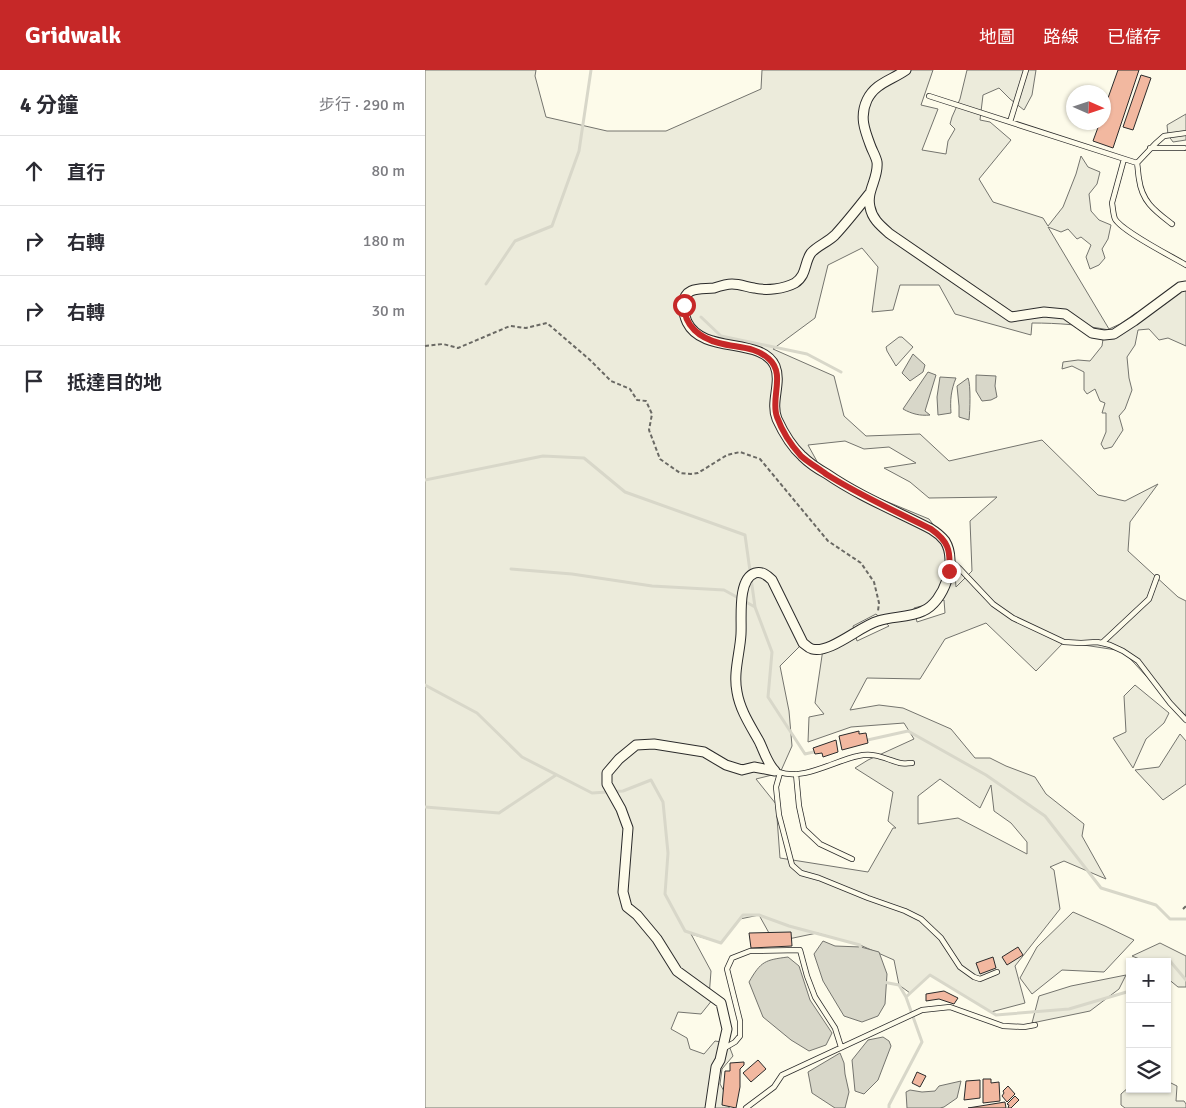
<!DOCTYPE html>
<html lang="zh-TW">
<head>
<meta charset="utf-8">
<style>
  :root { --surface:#fff; --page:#f7f7f7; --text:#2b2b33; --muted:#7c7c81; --line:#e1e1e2; --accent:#c62828 }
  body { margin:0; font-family:Signika,"Noto Sans TC",sans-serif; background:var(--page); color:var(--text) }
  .controls { position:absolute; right:15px; bottom:15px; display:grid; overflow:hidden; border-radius:0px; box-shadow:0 1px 4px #0004 }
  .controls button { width:45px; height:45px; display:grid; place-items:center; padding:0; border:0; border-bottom:1px solid var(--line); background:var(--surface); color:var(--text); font:25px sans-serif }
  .compass { position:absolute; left:641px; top:15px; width:45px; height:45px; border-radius:50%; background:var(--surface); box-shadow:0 1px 4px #0004; rotate:93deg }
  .stop { position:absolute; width:15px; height:15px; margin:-11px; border:4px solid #c62828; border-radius:50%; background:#fff }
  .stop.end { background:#c62828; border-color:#fff; box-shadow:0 1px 5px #0008 }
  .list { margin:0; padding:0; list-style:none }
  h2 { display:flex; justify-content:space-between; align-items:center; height:65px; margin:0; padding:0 20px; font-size:21px }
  h2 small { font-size:16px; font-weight:400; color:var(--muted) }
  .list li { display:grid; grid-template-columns:32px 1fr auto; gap:15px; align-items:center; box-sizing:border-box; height:70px; padding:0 20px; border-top:1px solid var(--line) }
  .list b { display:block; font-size:19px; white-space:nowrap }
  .list em { font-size:16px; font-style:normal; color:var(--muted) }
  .icon { flex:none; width:28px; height:28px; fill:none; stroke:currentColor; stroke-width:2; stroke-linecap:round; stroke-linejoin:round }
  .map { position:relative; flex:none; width:761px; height:1038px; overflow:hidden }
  header { display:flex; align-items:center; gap:30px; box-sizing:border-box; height:70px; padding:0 25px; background:var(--accent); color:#fff }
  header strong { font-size:24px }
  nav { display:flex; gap:28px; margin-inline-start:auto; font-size:18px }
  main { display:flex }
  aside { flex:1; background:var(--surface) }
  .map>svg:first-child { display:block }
  .green { fill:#ecebdb; stroke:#74746e; fill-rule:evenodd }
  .water { fill:#d8d7c9; stroke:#74746e }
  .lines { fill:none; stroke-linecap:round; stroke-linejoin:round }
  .stream { stroke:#d8d7c9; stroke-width:3 }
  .building { fill:#f2b8a0; stroke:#2b2b2b }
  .service-casing { stroke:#2b2b2b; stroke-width:6 }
  .minor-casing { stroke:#2b2b2b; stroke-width:11 }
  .path { stroke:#6a6964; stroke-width:2; stroke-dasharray:4 2.5; stroke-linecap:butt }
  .service { stroke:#fdfbea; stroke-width:4.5 }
  .minor { stroke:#fdfbea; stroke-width:9 }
  .route { stroke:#c62828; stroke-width:6 }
</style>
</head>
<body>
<header>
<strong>Gridwalk</strong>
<nav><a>地圖</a><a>路線</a><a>已儲存</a></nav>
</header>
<main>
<aside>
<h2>4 分鐘<small>步行 · 290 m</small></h2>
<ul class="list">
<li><svg class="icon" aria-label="ahead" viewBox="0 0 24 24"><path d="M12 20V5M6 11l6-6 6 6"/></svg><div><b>直行</b></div><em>80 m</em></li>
<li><svg class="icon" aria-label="right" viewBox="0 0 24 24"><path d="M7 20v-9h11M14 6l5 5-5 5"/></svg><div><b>右轉</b></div><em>180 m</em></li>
<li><svg class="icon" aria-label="right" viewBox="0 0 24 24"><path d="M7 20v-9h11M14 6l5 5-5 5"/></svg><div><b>右轉</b></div><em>30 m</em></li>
<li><svg class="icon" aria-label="arrive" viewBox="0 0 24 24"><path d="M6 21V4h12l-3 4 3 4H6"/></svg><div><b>抵達目的地</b></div></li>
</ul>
</aside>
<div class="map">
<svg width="761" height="1038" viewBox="0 0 761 1038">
  <rect width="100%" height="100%" fill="#fdfbea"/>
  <path class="green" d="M0 0H111L110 6 121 47 182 61H241L336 19 337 0H508L496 35 513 39 497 80 521 84 523 71 530 59 525 54 527 47 535 29 542 0H611L607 25 599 40 585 29 574 18 558 25 555 50 565 52 586 70 554 109 568 132 618 148 623 156 638 137 651 104 656 86 663 97 675 102 672 114 664 124 666 141 674 150 686 155 683 169 677 179 680 188 674 195 665 199 661 187 666 175 656 167 652 169 643 159 636 162 623 157 684 259 695 254 711 243 729 237 761 218V276L743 268 734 270 724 259 713 260 710 275 702 287 704 308 707 320 700 339 694 346 698 360 687 377 679 379 676 374 681 362V343H677L680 333 675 331 670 319 662 324 659 320V302L647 296 637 299 638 292 653 290 665 291 677 276 678 269 684 260C658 255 633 253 607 253L606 265 530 244 514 215H475L468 240 447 242 453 197 437 178 403 195 390 248 348 279 409 306 419 346 441 366 495 364 524 391 617 370 673 425 700 431 733 414 705 452 703 481 753 527 761 531V644L758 646 698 581 639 572 611 601 561 553 520 569 495 609 442 608 425 640 454 635 478 638 526 659 550 688H565L581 696 610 707 621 724 659 754 657 766 681 809 639 791 625 797 629 800 635 839 590 896 600 933 566 942 505 905 485 923 474 915 469 890 435 875 392 863 349 872 334 845 315 849 296 873 266 864 286 901 284 927 288 929 276 944 253 942 246 959 262 968 265 979 279 984 290 971 303 973 308 986 297 999 295 1014 305 1032 304 1038H0ZM420 371 439 379 464 377 491 393 459 398 485 412 504 428 572 427 545 451 547 501 531 517 528 481 504 449 400 406 383 375ZM519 530 520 543 492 552 489 538ZM451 544 464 556 432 571 428 556ZM378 573 398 579 390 633 399 644 384 647 383 672 426 657 479 653 489 669 443 690 430 698 468 722 463 751 471 758H468L443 802 355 788 351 734 331 709 355 703 367 676 364 641 355 596ZM515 709 555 738 566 715 569 741 586 753 602 772V784L533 748 493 754V726Z
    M761 44V70L748 72 743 65 742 55Z
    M474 267H477L488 277 471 296 462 281 461 277Z
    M710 615 744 643 739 653 721 669 708 698 688 668 701 662 699 626Z
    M755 664 761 671V714L738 730 710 700 734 697Z
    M648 842 680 856 709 870 679 902 637 900 607 924 595 908 612 877Z
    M735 873 761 886V917H753L742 908V892H722L707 886Z
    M701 905 694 919 665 941 607 953 614 926 646 916Z
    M742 1011 752 1016 751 1031H759L761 1034V1038H700L696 1035V1024L705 1016V1019H742Z"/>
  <path class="water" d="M488 284 500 295 498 302 485 311 477 303Z
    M503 302 511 305 500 341 505 345C495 346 487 344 478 339Z
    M551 305 571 306 570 316 572 327 566 330 557 331 551 321Z
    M515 307 531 308C526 320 525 330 526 343L513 345 512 327Z
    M543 308C546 315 545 341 544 350L534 347V336L532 316Z
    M398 871 410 876 436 877 454 882 462 904 460 934 453 946 437 952 419 946 398 911 389 884Z
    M363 887 374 896 385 930 407 963 401 975 384 981 366 970 338 947 324 912C336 891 340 890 363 887Z
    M458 967 464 971 466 976 453 1010 439 1024 430 1021 427 990 443 970Z
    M415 983 419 993 420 1004 424 1022 420 1038H410L387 1023 383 1002Z
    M536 1011 532 1028 519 1037 515 1038H482L481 1022 485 1020 497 1022 510 1021 514 1016Z"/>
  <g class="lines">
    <path class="stream" d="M61 214 90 171 127 156 154 81 166 0
      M276 247 296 266 382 284 416 302
      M0 410 118 386 159 388 200 422 320 465 330 537 347 582 343 627 380 684 393 681
      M86 499 147 504 227 516 299 520 330 537
      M0 615 52 643 97 687 167 723 198 721 226 710 238 732 243 783 240 824 260 861 296 873 318 845H334L364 856 435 875 436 881
      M438 671 483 661 561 705 620 746 676 818 731 835 745 849H761
      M0 737 74 743 131 705
      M742 893 745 891 761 910
      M458 912 474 915 481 927
      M464 1038V1035L497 972 481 927 505 905 571 945 644 939 705 921"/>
  </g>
  <path class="building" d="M693 0H714L688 78 668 71 675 52H678V42Z
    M716 5 726 8 708 60 698 57Z
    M434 661V664L441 663 443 673 417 680 414 666Z
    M411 670 413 682 398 687 397 683 390 684 388 678Z
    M366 862 367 876 326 878 324 863Z
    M593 877 598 885 582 895 577 887Z
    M568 887 571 898 555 904 551 893Z
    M519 921 533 928 529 934 514 929 501 931V924Z
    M333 990 341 999 326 1012 318 1003Z
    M319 992V995L315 999V1017L311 1038 297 1035 300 1001H305V993Z
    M492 1002 501 1006 495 1017 487 1013Z
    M558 1009H566V1013L574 1012 575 1031 558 1033Z
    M555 1010V1028L539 1030 541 1011Z
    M583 1016 590 1024 582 1032 577 1026 579 1023 578 1021Z
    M590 1026 594 1030 586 1038H583L584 1035 582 1034Z
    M580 1032 581 1038H543Z"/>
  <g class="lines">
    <defs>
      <path id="service" d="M504 26 712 93
        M585 52 601 0
        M725 78H759
        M699 89 687 133C688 138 688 144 690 149 698 162 746 186 761 195
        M747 154C730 141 717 132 714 109 713 104 713 98 712 93L730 74 739 66 761 63
        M526 491 535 499 568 534 588 548 639 572 656 573 672 572 677 573 685 575 698 581 713 591 745 633 761 650
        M677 573 724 529 732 507
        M354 702C378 711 409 691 433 686 450 682 460 689 475 693 479 694 483 693 487 693
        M355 703 351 717 354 745 367 795 376 803 394 808 443 828 480 841 496 849 516 868 535 897 549 907 555 909 572 902
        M371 704 374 736 379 759 395 774 427 789
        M298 979 310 972 315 966V951L302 899 307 888 325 881 375 880 382 906 390 927 410 958 416 977
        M321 1038 349 1017 357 1005 497 940 525 937 578 956 599 957 610 955"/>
      <path id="minor" d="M481 0C467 10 450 13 442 30 434 47 440 61 446 77 448 82 451 87 452 92 454 108 441 121 445 137 447 149 456 156 465 164L586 247 619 242 640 244 667 263 679 265 689 264 709 251 755 217 761 216
        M350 701C342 693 339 681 334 671 325 655 315 640 312 622 308 603 315 583 316 564 317 549 312 509 330 503 337 501 342 505 347 510L378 573C381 575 383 578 387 579 405 584 435 556 453 551 467 546 484 548 498 541 519 532 533 492 520 471 516 466 511 462 506 459 471 441 434 426 402 404 393 399 384 393 377 386 366 376 358 362 352 349 345 332 357 313 350 296 336 266 278 285 262 252 258 243 255 226 266 221 273 218 281 219 289 218 295 216 301 214 307 214 315 214 322 217 329 218 341 221 359 219 370 213 382 205 379 193 386 183 392 176 403 172 410 165 422 152 433 138 444 124
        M285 1038 291 997 295 990 302 959 296 933 252 901 232 869 212 845 202 837 198 822 203 758 196 739 182 714V703L194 689 211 675 229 674 279 682 301 695 317 700 329 697 350 701"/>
    </defs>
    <use href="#service" class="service-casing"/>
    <use href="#minor" class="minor-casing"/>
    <path class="path" d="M0 276 18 274 33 278 85 256 101 258 122 253 165 290 186 311 205 319 212 330 221 331 227 344 224 360 235 389 255 403 266 404 273 403 302 385 315 382 335 389 403 471 436 493 449 512 454 533 453 541
      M758 839 761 836"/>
    <use href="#service" class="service"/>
    <use href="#minor" class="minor"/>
  </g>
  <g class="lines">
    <path class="route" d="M259 235C259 256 275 268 294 273 312 278 330 276 344 289 361 304 345 329 352 347 357 361 366 375 376 386 384 393 393 398 401 404 434 425 470 441 506 459 523 471 526 480 524 501"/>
  </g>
</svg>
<div class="controls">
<button>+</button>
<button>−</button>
<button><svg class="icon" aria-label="layers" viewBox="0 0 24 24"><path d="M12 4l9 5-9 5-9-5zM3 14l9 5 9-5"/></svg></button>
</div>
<svg class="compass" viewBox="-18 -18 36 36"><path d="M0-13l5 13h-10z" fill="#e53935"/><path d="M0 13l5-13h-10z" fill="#7c7c81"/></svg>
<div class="stop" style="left:259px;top:235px"></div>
<div class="stop end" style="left:524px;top:501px"></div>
</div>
</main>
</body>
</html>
